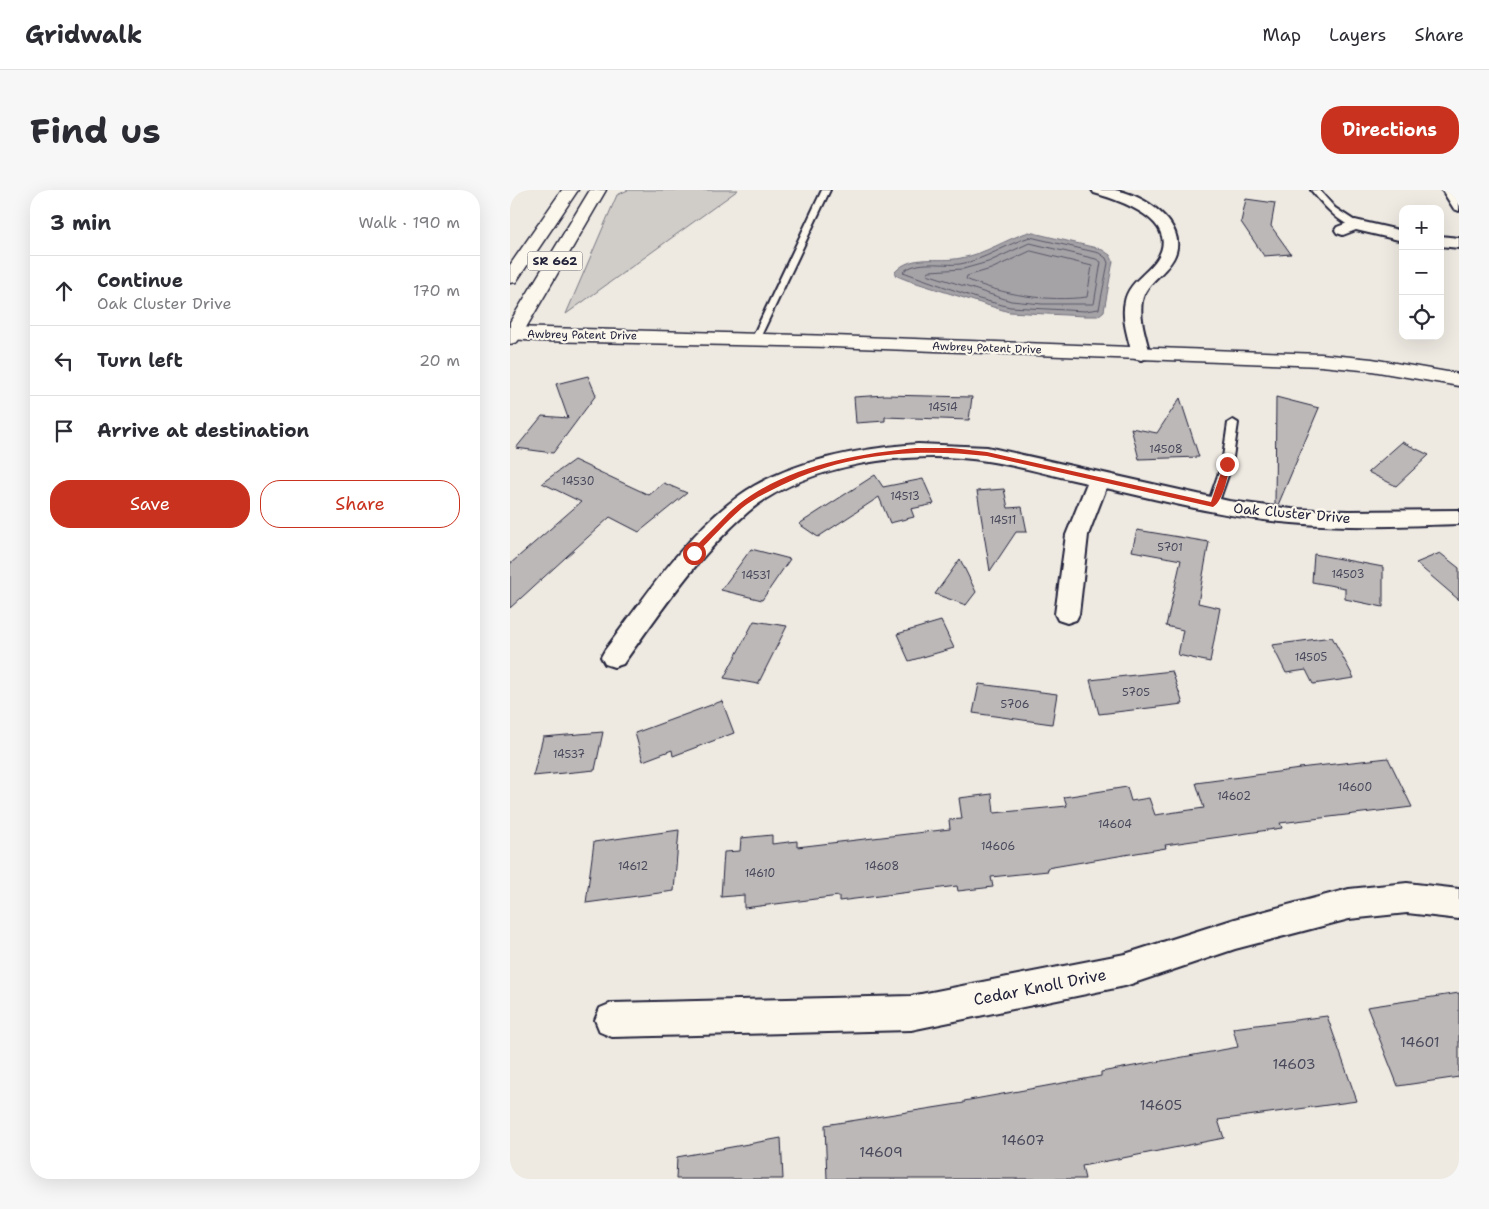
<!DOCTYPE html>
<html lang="en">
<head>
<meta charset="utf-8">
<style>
  :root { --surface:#fff; --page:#f7f7f7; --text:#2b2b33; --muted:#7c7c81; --line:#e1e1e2; --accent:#c8321e }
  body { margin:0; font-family:"Shantell Sans",sans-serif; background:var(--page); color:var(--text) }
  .controls { position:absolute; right:15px; top:15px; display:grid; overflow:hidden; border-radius:10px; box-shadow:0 5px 20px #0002 }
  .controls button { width:45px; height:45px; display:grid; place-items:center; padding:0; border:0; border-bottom:1px solid var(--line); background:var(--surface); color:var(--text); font:25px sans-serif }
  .stop { position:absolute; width:15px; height:15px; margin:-11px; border:4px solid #c8321e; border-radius:50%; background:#fff }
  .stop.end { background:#c8321e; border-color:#fff; box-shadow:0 1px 5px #0008 }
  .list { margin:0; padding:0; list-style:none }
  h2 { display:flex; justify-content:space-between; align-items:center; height:65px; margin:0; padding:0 20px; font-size:21px }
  h2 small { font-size:16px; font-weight:400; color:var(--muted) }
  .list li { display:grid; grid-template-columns:32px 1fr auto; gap:15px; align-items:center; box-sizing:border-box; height:70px; padding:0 20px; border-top:1px solid var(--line) }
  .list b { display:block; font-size:19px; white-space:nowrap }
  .list p { margin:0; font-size:16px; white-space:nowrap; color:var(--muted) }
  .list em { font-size:16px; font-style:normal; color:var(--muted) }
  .actions { display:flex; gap:10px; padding:15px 20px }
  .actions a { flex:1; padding:11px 0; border:1px solid var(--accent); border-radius:20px; text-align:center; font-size:18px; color:var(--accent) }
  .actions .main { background:var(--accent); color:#fff }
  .icon { flex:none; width:28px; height:28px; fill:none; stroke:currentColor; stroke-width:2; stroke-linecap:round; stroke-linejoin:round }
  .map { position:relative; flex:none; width:949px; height:989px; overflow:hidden; border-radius:20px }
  header { display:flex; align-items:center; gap:30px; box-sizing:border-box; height:70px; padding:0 25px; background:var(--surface); border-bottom:1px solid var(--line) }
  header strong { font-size:24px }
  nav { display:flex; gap:28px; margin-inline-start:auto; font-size:18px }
  .intro { display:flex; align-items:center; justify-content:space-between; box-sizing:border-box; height:120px; padding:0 30px }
  h1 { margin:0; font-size:35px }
  .button { padding:12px 22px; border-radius:20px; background:var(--accent); color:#fff; font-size:18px; font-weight:700 }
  main { display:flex; gap:30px; padding:0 30px }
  aside { flex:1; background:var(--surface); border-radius:20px; box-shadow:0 5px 20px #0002 }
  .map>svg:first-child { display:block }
  .green { fill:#d0cdc9; stroke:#797882 }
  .water { fill:#a6a3a7; stroke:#716f7c }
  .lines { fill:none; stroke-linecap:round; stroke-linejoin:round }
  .shore { stroke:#575666; stroke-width:1 }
  .building { fill:#bcb8b8; stroke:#22223b }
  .lane-casing { stroke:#22223b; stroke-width:4 }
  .street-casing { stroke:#22223b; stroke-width:4 }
  .secondary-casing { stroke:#22223b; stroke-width:3 }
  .primary-casing { stroke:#22223b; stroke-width:3 }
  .lane { fill:#fbf7ec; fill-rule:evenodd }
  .street { fill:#fbf7ec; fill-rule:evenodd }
  .secondary { fill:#fbf7ec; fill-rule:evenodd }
  .primary { fill:#fbf7ec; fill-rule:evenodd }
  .route { fill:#c8321e }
  .labels { text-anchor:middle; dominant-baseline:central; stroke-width:4.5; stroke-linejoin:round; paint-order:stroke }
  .far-street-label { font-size:11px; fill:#22223b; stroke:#fbf7ec }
  .number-label { font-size:11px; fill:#48485a }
  .shield { fill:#fbf7ec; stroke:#636270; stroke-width:1 }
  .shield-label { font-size:12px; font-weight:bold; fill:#22223b }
  .street-label { font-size:14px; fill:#22223b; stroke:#fbf7ec }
  .near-number-label { font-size:14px; fill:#48485a }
  .near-street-label { font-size:16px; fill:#22223b; stroke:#fbf7ec }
</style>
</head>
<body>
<header>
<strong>Gridwalk</strong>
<nav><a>Map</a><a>Layers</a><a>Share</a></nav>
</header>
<div class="intro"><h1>Find us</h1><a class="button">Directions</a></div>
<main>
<aside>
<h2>3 min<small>Walk · 190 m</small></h2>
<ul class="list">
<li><svg class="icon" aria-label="ahead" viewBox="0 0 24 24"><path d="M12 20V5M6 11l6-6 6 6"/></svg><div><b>Continue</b><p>Oak Cluster Drive</p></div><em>170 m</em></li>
<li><svg class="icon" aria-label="left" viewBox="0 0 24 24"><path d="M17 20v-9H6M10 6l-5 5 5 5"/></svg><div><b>Turn left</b></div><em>20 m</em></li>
<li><svg class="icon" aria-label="arrive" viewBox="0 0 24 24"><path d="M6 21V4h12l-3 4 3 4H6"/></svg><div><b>Arrive at destination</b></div></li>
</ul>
<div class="actions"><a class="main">Save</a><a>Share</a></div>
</aside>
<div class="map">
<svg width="949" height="989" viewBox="0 0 949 989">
  <rect width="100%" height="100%" fill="#eeeae2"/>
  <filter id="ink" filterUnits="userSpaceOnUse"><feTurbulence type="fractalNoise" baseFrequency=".02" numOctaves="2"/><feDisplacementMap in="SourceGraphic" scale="10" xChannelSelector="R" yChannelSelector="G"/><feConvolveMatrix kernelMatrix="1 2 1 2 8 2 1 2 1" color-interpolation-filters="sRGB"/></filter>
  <g filter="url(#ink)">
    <path class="green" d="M118 0H228L56 124 107 5Z"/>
    <path class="water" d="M519 42 591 59 600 65 603 71 594 121 588 126H575L499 122 397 90 387 86 385 82C402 63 428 73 451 68 475 64 496 49 519 42Z"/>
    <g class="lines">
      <path class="shore" d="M520 47 589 63 596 68 598 73 589 119 575 121 500 117 469 109 393 82C407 69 433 76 450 74 475 70 496 54 520 47Z
        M520 53 586 69 591 72 584 114H532L501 111 417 84 419 81 453 79 478 72Z
        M521 61 582 76 577 107C538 112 492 105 456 89L457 86 481 79Z"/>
    </g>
    <path class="building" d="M736 9 765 13 761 36 781 64 754 66 731 32Z
      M78 186 86 205 43 263 6 258 32 226 58 228 46 194Z
      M375 205 462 207 459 230 375 227V231L346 233 344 207Z
      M766 207 809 218 768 315H765Z
      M670 208 689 267 629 269 621 238 647 243Z
      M892 252 919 265 886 296 858 282Z
      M64 270 139 305 154 293 177 303 129 342 100 327 0 418V374L71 312 32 293Z
      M365 285 373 297 413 289 424 314 401 319 404 327 380 333 369 307 308 347 289 334Z
      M494 299 498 318 512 317 517 342H506L480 381 467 301Z
      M627 340 699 352 688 413 710 418 700 472 668 465 673 440 656 436 671 370 622 361Z
      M241 359 280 369 252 410 211 400Z
      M930 363 949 378V410L906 373Z
      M804 364 873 377V417L835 409V398L802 392Z
      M450 369 466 402 456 415 425 404Z
      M244 431 277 436 248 494 214 488Z
      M431 431 444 458 399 471 387 444Z
      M822 447 844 488 803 494 796 480 776 483 762 455Z
      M662 481 673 514 589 524 580 490Z
      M469 494 547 504 542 534 463 523Z
      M212 511 224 543 163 566 162 560 133 571 125 543Z
      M93 542 85 580 23 586 33 547Z
      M878 568 902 617 770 633 772 638 655 655 656 658 537 678 538 681 481 687 483 697 448 701 447 696 329 711V706L234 718V705L211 707 214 662 230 661 231 648 262 645V654L287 651V657L440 639 439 630 452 629 449 608 482 604 484 623 557 616 554 607 617 597 621 611 639 608 645 625 694 618 686 593 790 579 789 578Z
      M169 640 164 701 76 713 84 652Z
      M949 803V887L888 896 857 817Z
      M817 826 847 911 708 930 714 948 572 976 575 989H317L315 935 454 913V911L591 886V882L728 857 723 838Z
      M271 948 273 989H166L167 967Z"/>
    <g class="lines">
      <defs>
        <path id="lane" d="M312 0H320L250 148 243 150 242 148Z
          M801 0H809L825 18 848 33V37C832 38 810 11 801 0Z
          M723 230 728 233 722 274 708 314 703 317 698 314 712 274 718 233Z"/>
        <path id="street" d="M582 0C589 0 597 0 605 0 632 4 678 33 665 65 658 83 636 91 632 111 629 129 636 147 640 164L638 168 631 170 624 168 622 164C618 147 611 128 615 111 619 92 637 84 647 69 672 31 609 10 584 3Z
          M932 0H946L949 4V21L944 19Z
          M845 30 893 41V51L846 40 833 45 827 43 825 40 827 37Z
          M930 46 949 48V58L930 56Z
          M408 254 477 257 719 311 782 319 838 321 949 320V334C893 336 838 338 782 333 719 328 658 312 596 298L578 345 569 424 566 430 557 433 548 430 545 424 556 345 577 293C544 286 510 276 477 271 404 259 295 273 238 322 188 365 151 421 113 474L104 477 95 474 91 467 95 460C136 406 175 345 230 305 278 271 351 258 408 254Z
          M897 693 949 699V729L897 723 839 729 725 759 615 796 401 840 102 847 90 842 85 830 90 818 102 813 401 806 615 764 725 729 839 699Z"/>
        <path id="secondary" d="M0 137 323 146 811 164 862 169 949 184V196L862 181 811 176 323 157 30 151 0 149Z"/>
        <path id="primary" d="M52 0H68L6 92 0 93V75Z
          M80 0H96L10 148 7 152 0 154V132Z"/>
      </defs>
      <use href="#lane" class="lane-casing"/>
      <use href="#street" class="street-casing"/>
      <use href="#secondary" class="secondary-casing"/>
      <use href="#primary" class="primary-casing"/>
      <use href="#lane" class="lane"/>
      <use href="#street" class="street"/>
      <use href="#secondary" class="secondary"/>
      <use href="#primary" class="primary"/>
    </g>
  </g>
  <path class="route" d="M406 258H442L477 262 701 312 714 274 717 272 721 274C717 286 714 310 703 317L477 266C407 258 336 263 272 295 258 302 244 308 232 318 216 332 201 349 186 364L180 363C187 354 196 346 204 338 212 330 220 321 229 314 278 276 345 264 406 258Z"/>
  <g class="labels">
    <g class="far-street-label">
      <text transform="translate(72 145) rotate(1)">Awbrey Patent Drive</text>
      <text transform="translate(477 158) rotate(2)">Awbrey Patent Drive</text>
    </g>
    <g class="number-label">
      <text x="433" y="217">14514</text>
      <text x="656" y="259">14508</text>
      <text x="68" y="291">14530</text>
      <text x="395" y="306">14513</text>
      <text x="493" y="330">14511</text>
      <text x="660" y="357">5701</text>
      <text x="838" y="384">14503</text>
      <text x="246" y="385">14531</text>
      <text x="801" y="467">14505</text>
      <text x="626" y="502">5705</text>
      <text x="505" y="514">5706</text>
      <text x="59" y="564">14537</text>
      <text x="845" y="597">14600</text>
      <text x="724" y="606">14602</text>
      <text x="605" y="634">14604</text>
      <text x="488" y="656">14606</text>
      <text x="123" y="676">14612</text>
      <text x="372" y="676">14608</text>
      <text x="250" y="683">14610</text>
    </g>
    <rect class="shield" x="17.5" y="61.5" width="55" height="19" rx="4"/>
    <g class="shield-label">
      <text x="45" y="71">SR 662</text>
    </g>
    <g class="street-label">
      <text transform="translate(782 323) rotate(5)">Oak Cluster Drive</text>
    </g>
    <g class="near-number-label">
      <text x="910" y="852">14601</text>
      <text x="784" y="874">14603</text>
      <text x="651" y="915">14605</text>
      <text x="513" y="950">14607</text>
      <text x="371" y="962">14609</text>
    </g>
    <g class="near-street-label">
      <text transform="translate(530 797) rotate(-11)">Cedar Knoll Drive</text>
    </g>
  </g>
</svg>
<div class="controls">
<button>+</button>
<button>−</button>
<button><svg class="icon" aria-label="locate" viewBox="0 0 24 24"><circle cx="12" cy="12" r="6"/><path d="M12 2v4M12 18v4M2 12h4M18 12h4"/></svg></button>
</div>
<div class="stop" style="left:184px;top:363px"></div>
<div class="stop end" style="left:717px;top:274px"></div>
</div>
</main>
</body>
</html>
